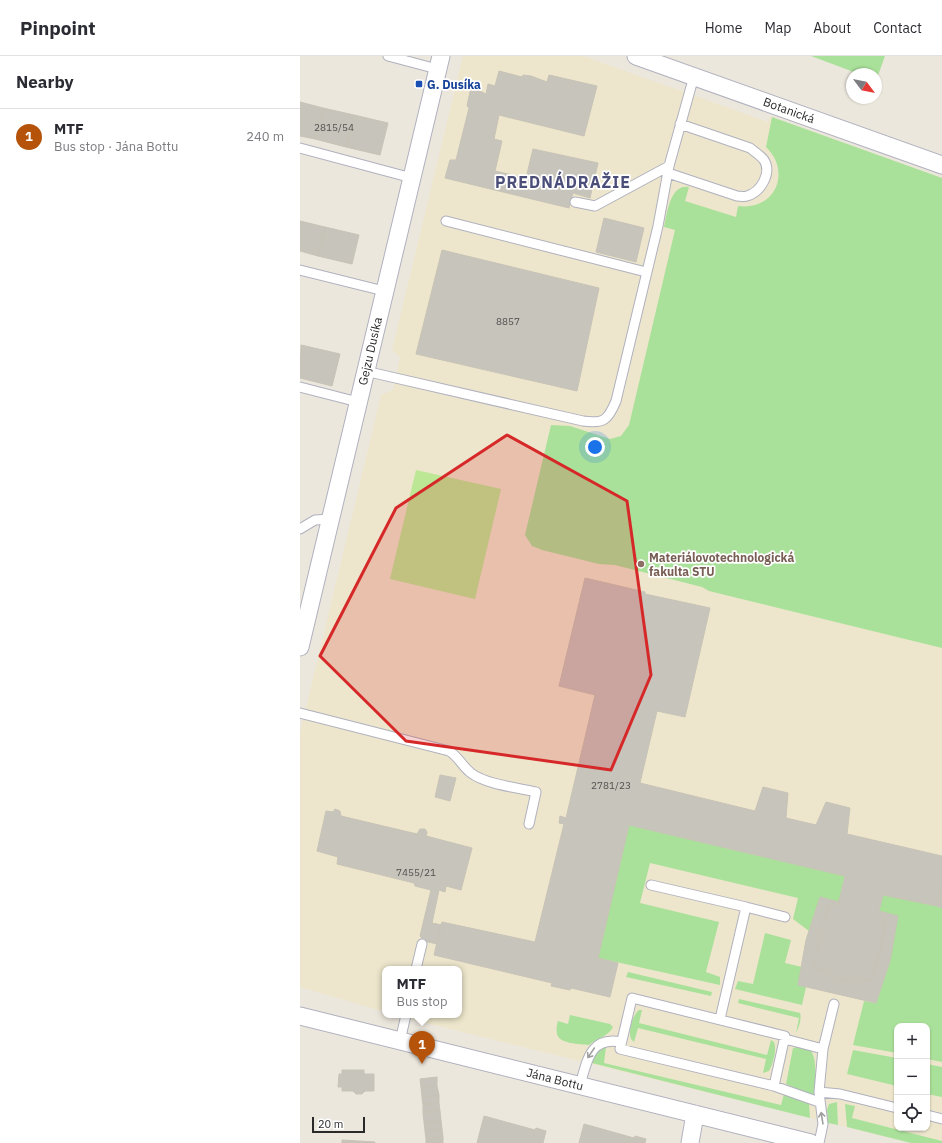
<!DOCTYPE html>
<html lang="en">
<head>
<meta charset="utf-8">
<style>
  :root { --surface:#fff; --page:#f2f2f3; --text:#2b2b33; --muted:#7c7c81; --line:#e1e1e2; --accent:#b45309 }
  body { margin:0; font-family:"IBM Plex Sans",sans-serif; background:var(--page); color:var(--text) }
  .controls { position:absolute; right:12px; bottom:12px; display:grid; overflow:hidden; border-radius:8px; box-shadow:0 1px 3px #0004 }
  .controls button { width:36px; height:36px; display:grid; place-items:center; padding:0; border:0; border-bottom:1px solid var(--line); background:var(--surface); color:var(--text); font:20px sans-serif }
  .compass { position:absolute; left:546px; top:12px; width:36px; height:36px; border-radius:50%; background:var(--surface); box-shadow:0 1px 3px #0004; rotate:122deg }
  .scale { position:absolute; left:12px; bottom:10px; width:53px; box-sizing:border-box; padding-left:4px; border:2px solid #2a2a2a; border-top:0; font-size:11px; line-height:14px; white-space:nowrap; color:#2a2a2a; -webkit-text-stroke:3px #fff; paint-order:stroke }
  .you { position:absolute; left:295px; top:391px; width:14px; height:14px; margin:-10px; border:3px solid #fff; border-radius:50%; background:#1a73e8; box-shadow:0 0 0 6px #1a73e833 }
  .badge { display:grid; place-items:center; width:26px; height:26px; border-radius:50%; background:var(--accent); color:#fff; font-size:13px; font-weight:700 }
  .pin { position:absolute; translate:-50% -33px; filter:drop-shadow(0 1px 2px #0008) }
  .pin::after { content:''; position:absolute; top:21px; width:14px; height:12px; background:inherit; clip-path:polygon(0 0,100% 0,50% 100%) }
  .popup { position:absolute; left:82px; top:910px; width:80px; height:52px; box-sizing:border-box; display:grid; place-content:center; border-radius:8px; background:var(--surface); filter:drop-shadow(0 1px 3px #0005); font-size:13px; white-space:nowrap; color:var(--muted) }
  .popup b { font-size:15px; color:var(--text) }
  .popup::after { content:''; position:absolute; left:50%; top:100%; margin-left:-8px; border:8px solid transparent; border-top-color:var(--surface) }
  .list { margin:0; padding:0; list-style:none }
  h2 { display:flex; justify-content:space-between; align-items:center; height:52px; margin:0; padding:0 16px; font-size:17px }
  h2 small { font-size:13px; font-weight:400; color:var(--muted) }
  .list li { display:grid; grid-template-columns:26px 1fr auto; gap:12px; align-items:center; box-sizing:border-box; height:56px; padding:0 16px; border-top:1px solid var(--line) }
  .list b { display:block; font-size:15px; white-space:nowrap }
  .list p { margin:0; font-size:13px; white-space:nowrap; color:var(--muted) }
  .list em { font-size:13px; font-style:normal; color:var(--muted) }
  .icon { flex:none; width:22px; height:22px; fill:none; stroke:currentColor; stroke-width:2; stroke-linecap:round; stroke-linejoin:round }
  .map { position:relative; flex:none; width:642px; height:1087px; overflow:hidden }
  header { display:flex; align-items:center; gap:24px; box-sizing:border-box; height:56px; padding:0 20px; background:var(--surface); border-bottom:1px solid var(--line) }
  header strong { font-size:19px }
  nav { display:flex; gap:22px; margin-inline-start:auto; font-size:14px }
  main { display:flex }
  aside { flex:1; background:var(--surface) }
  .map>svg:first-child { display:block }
  .education { fill:#ede6cc; fill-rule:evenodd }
  .green { fill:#aae19a }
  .pitch { fill:#bce896 }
  .building { fill:#c7c4bc; stroke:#c7c3b6 }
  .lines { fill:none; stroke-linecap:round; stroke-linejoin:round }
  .service-casing { stroke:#b0b1be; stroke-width:11 }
  .minor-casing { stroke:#b0b1be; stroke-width:19 }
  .service { stroke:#fff; stroke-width:9 }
  .minor { stroke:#fff; stroke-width:17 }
  .oneway { stroke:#9f9f9f }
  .marked { fill:#d62828; fill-opacity:0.2; stroke:#d62828; stroke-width:3; stroke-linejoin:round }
  .transit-dot { fill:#1a4fb4; stroke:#fff; stroke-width:1.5 }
  .education-dot { fill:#8d6e63; stroke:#fff; stroke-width:1.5 }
  .labels { text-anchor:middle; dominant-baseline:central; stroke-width:3.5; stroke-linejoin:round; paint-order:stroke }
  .number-label { font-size:10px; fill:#51504e }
  .transit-label { font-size:12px; font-weight:bold; fill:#164399; stroke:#fff; text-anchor:start }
  .street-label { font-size:12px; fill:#2a2a2a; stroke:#fff }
  .education-label { font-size:12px; font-weight:bold; fill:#785e54; stroke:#fff; text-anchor:start }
  .district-label { font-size:16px; font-weight:bold; letter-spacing:1px; fill:#4c4e7a; stroke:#fff }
</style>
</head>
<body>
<header>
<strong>Pinpoint</strong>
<nav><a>Home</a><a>Map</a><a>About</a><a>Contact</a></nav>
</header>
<main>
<aside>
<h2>Nearby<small></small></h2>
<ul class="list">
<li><span class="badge">1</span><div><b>MTF</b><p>Bus stop · Jána Bottu</p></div><em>240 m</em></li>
</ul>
</aside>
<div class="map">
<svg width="642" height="1087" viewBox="0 0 642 1087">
  <rect width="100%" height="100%" fill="#ece7dd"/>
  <path class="education" d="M163 0H283L468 66 470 61H472L642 122V1087H611L94 959H159V913H85V956L0 931V677L81 339 93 334 100 301 92 294ZM597 970H627V1072H597Z"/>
  <path class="green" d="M511 0H585L576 25V18H559Z
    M472 61 642 122V592L409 535 402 531 315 509 299 508 242 494 232 490 225 479 251 369 270 370 310 383 321 380 329 369 375 174 364 171C367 158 370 127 389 131L385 145 436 161 438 150C475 155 492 116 466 91Z
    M329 769 545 820 539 846 520 841 509 875 493 863 498 842 350 807 340 847 419 866 406 916 420 921V929L298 902Z
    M583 839 637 850 642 852V1006L627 1003V970H597V997L553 989 564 945 576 947 590 905 579 855Z
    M465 877 491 884 485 907 502 911 498 929 506 931 502 949 435 933 438 925 453 928Z
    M328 916 412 936 411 940 326 921Z
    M439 943 500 957C502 963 499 971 496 977L499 962 438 947Z
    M339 954H342L339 967 467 999 471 984 474 986C477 994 473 1008 469 1015L463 1017 466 1003 338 972 334 986 331 983C328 975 332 960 339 954Z
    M270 959 310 968 313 971C309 980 296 983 289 989 280 988 259 988 257 978 256 974 257 968 258 965L268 968Z
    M306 991 304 1007 481 1049 484 1038 509 1047 510 1062 292 1007C294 1000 298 991 306 991Z
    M498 991C501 991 507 992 510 994 518 1001 515 1030 515 1041L486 1028 493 992Z
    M553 994 597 1002V1030L547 1018Z
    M627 1008 642 1011V1041L627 1038Z
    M537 1046 538 1069 528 1067 527 1054 529 1048Z
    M545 1048 555 1050 552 1062 642 1085V1087H611L547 1071Z"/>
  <path class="pitch" d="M116 414 201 433 175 543 90 523Z"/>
  <path class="building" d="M199 15 222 21 223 19 231 20 247 26 249 19 297 30 284 80 199 59 194 83 202 85 195 115 226 122 233 93 298 107 290 142 273 137 269 152 145 122 150 104H156L169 52 167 50 171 31 186 38 188 28 195 30Z
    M0 46 23 52 15 83 0 80Z
    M23 52 54 59 46 91 15 83Z
    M54 59 88 67 80 99 46 91Z
    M304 162 344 172 336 206 296 196Z
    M0 165 25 171 18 200 0 195Z
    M25 171 59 179 52 208 18 200Z
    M142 194 299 232 277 335 116 298Z
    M1 289 40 298 32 330 0 322Z
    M285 522 345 536V538L410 552 385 661 357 655 340 727 455 755 463 731 488 737 486 762 516 769 526 746 550 752 547 778 642 800V827L637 850 583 839 578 859 586 861 579 901 571 925 553 921V926L529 921 532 916 514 912 518 887 530 848 538 849 545 820 329 769 298 902 318 907 310 941 271 932 270 934 251 930 252 927 134 899 142 866 235 886 264 768 259 767 260 760 266 762 295 639 259 630Z
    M140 719 156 722 150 745 135 741Z
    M35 753 40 755 41 760 117 778 120 773H125L127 776 126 780 172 792 161 834 146 830 145 836 139 834 132 867 142 869 137 888 124 885 120 880 131 834 115 830 114 827 37 808 38 801 17 795 26 755 33 756Z
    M642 827V852L637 850Z
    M520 841 539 846 538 849 530 848 518 887 514 912 532 916 529 921 553 926V921L571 925 579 901 586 861 578 859 579 855 598 860 590 905 576 947 498 929 506 884Z
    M42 1014H64V1018H74V1035H65L62 1038H56L53 1035H42V1031H38L39 1018H42Z
    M137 1021V1030L121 1031 120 1023Z
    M137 1030 139 1039 122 1041 121 1031Z
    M139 1039V1047L123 1049 122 1041Z
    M139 1047 140 1055 123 1057V1049Z
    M140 1055 141 1064 124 1066 123 1057Z
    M184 1060 235 1074 236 1072 246 1075 243 1087H177Z
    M141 1064 142 1073 125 1075 124 1066Z
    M284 1068 334 1082 335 1080 346 1083 345 1087H279Z
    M142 1073 143 1081 126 1083 125 1075Z
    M143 1081V1087H126V1083Z
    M42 1084 75 1086V1087H42Z"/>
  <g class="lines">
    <defs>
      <path id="service" d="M88 0 137 13
        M0 92 112 122
        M368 117 437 140C440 140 444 141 447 140 461 136 472 117 464 104 460 99 455 96 450 92L380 68
        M275 146 295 150 369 110
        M146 165 346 216
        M0 214 84 235
        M65 315 283 365C304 368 308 364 316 345L358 170 369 110 394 20
        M0 331 58 346
        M0 473 15 464 30 463
        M0 657 149 695C158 700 162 710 171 717 185 728 218 732 236 736L229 768
        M351 829 446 851
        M116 913 122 888
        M420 963 446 851 485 861
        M485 983 523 993 519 1036 523 1068 519 1087
        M100 985 106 959
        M523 993 534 948
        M280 1029C287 1005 290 980 321 986
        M474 1030 485 980 332 942 320 993 474 1030 519 1046
        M519 1036 540 1038 597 1052
        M627 1059 642 1063"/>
      <path id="minor" d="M336 0 642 109
        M0 591 141 0
        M0 960 511 1087
        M390 1087 395 1058"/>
    </defs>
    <use href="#service" class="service-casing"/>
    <use href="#minor" class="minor-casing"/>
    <use href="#service" class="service"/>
    <use href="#minor" class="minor"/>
  </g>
  <defs><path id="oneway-shaft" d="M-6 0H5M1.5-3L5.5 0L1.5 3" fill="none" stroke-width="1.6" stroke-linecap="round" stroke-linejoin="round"/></defs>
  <g class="oneway">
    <use href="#oneway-shaft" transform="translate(291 997) rotate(124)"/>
    <use href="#oneway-shaft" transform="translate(522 1062) rotate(-99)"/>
  </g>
  <path class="marked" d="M207 379 327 445 351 619 311 714 106 685 20 600 96 452Z"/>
  <rect class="transit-dot" x="115" y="24" width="8" height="8" rx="2"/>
  <circle class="education-dot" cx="341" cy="508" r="4"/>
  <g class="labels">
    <g class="number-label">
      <text x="34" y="71">2815/54</text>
      <text x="208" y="265">8857</text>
      <text x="311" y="729">2781/23</text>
      <text x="116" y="816">7455/21</text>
    </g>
    <g class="transit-label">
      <text x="127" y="28">G. Dusíka</text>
    </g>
    <g class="street-label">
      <text transform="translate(489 54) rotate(20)">Botanická</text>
      <text transform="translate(70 295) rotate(-77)">Gejzu Dusíka</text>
      <text transform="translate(255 1023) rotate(14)">Jána Bottu</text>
    </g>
    <g class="education-label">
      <text x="349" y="501">Materiálovotechnologická<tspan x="349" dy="14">fakulta STU</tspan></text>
    </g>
    <g class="district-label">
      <text x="263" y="126">PREDNÁDRAŽIE</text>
    </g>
  </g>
</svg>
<div class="controls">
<button>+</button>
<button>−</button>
<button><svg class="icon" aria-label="locate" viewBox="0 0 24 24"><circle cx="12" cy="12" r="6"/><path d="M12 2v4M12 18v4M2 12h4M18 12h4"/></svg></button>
</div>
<svg class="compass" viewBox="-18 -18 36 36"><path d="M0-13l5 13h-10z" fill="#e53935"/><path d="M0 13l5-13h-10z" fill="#7c7c81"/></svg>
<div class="scale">20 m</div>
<div class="you"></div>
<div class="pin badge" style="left:122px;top:1008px">1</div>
<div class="popup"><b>MTF</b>Bus stop</div>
</div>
</main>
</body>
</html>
